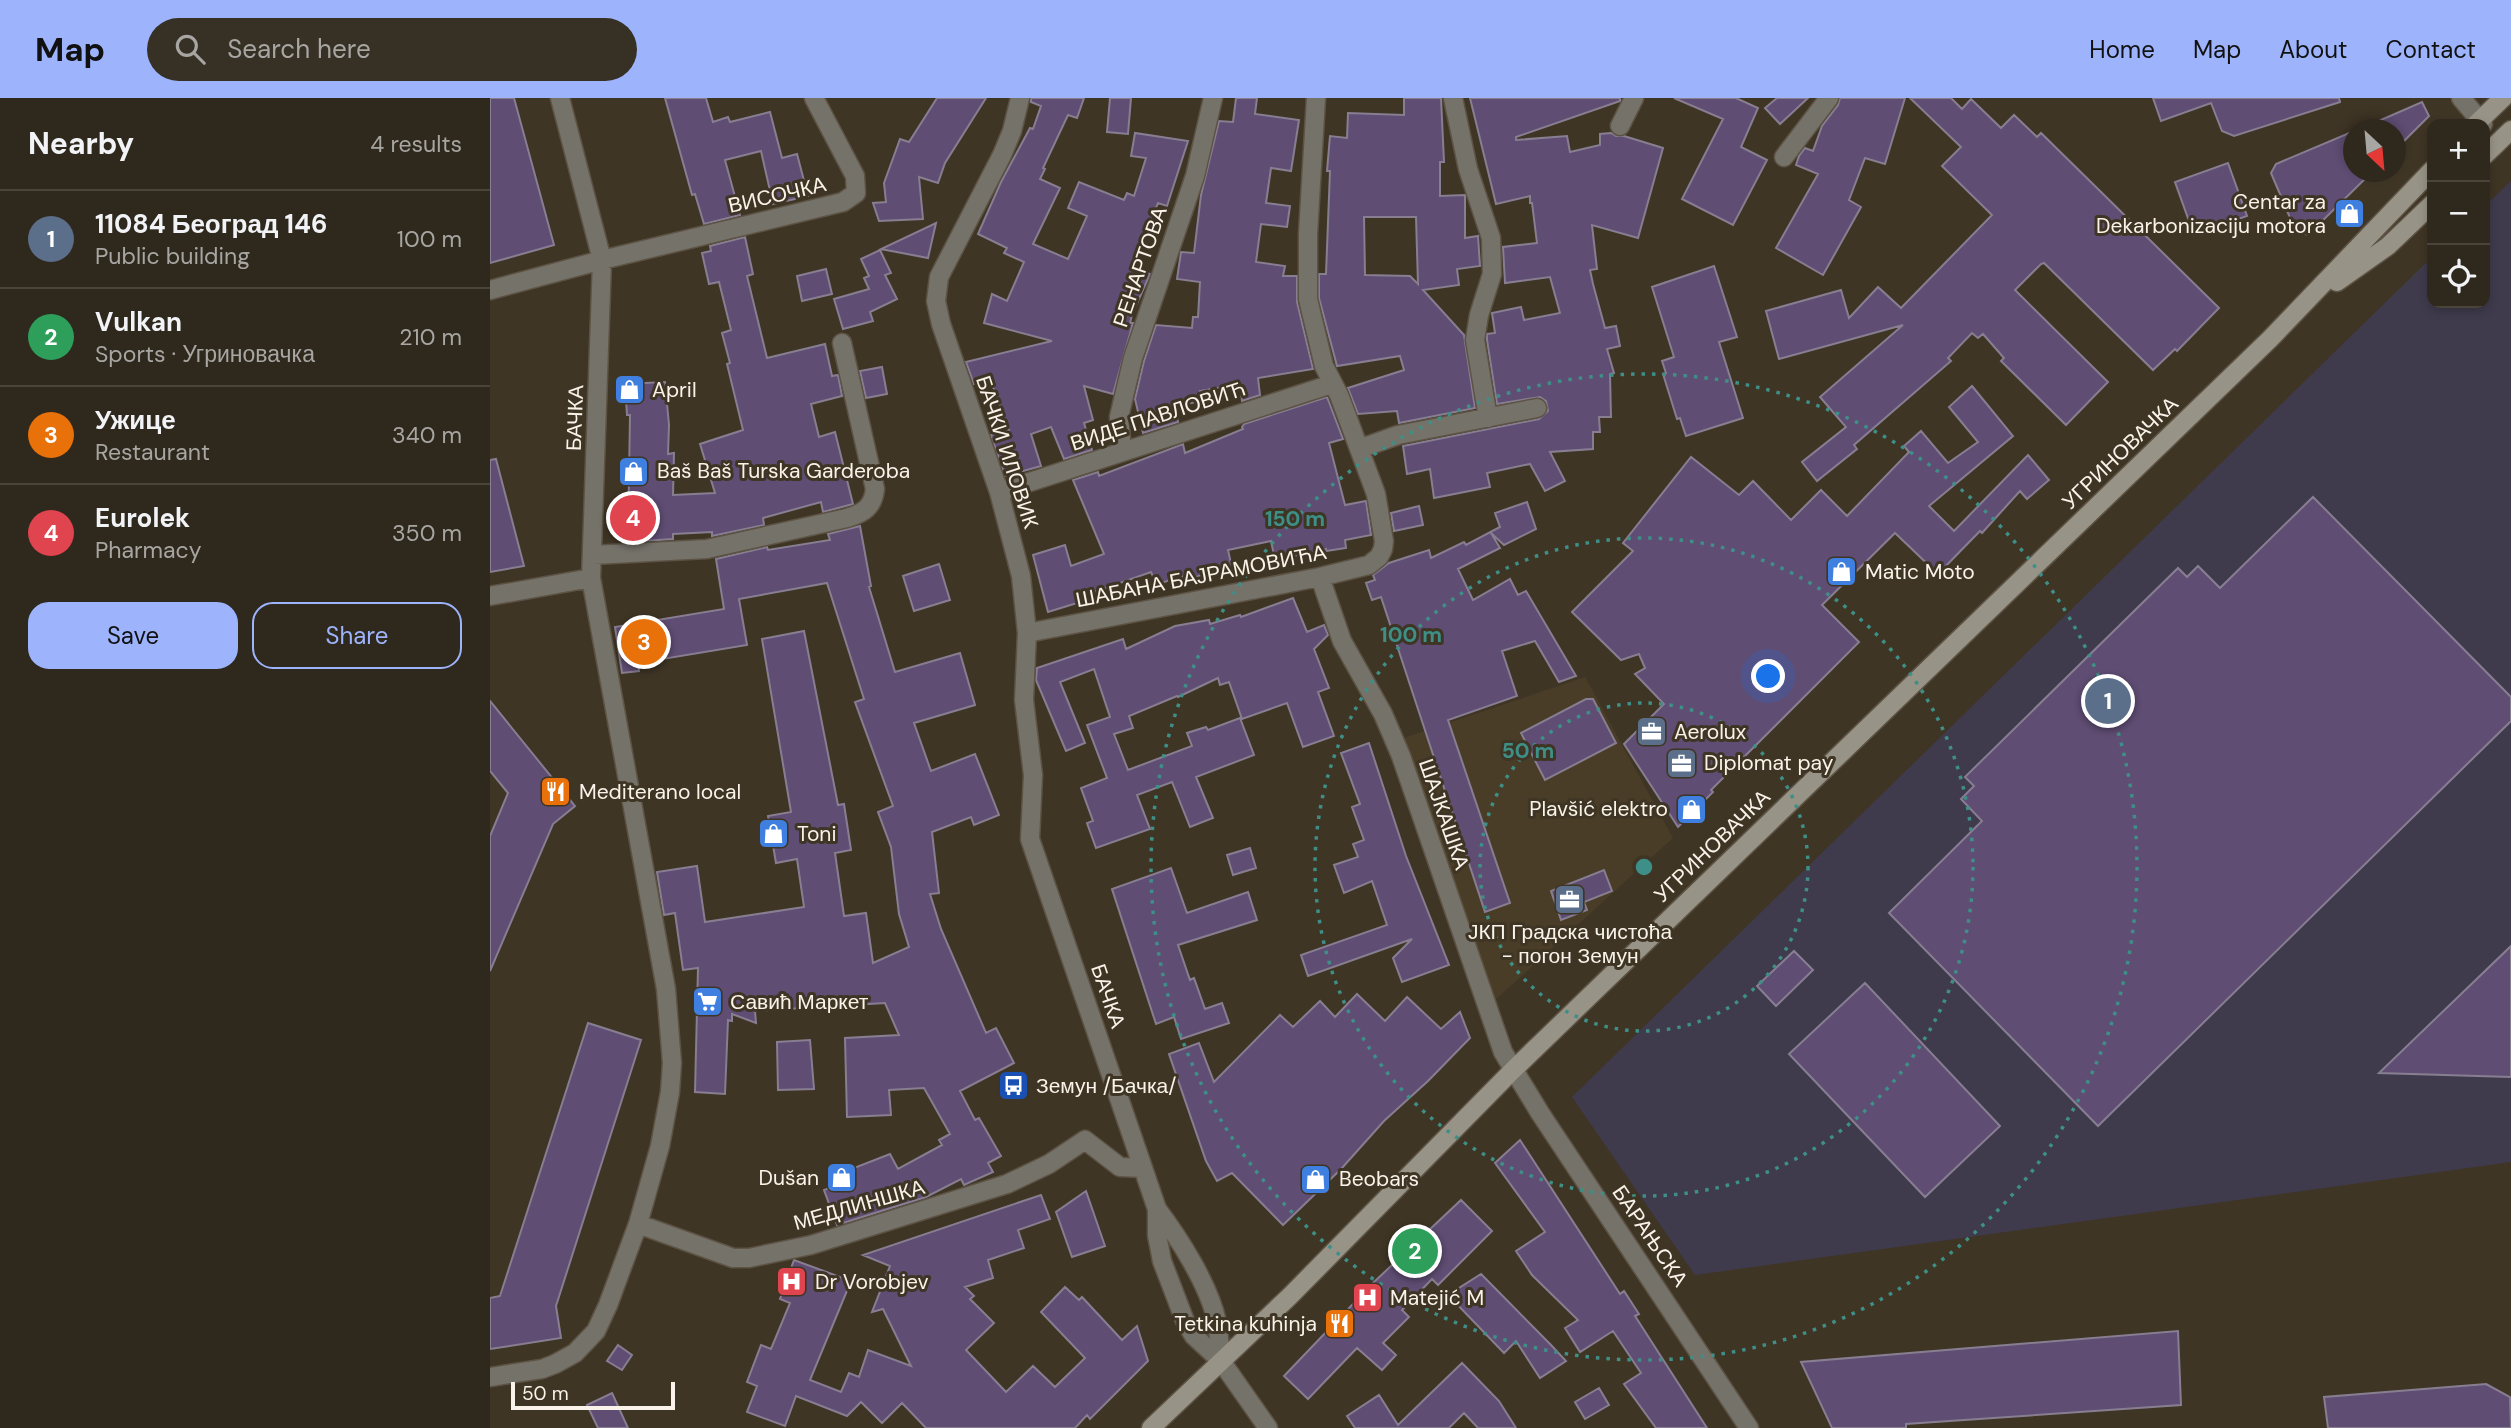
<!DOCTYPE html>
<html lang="en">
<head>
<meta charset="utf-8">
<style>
  :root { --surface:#2f281c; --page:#373025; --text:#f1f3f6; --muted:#a7a6a3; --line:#4a443b; --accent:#9db4fd }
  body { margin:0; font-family:"DM Sans",sans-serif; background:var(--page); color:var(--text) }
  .controls { position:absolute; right:21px; top:21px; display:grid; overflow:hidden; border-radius:14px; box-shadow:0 4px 10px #0003 }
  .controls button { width:63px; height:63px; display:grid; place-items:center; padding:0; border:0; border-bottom:2px solid var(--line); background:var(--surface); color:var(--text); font:35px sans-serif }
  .compass { position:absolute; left:1853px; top:21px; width:63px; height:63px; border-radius:50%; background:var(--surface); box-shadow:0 4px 10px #0003; rotate:154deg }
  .scale { position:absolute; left:21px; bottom:18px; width:164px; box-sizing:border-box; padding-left:7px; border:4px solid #f9f3e9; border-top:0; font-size:19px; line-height:24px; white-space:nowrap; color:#f9f3e9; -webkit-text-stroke:5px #3f3525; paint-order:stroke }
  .you { position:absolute; left:1279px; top:579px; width:24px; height:24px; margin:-18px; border:5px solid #fff; border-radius:50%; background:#1a73e8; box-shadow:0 0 0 10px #1a73e833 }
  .badge { display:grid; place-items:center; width:46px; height:46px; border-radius:50%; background:var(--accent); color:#fff; font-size:23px; font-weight:700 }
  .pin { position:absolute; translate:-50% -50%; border:4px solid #fff; box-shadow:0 2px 7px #0006 }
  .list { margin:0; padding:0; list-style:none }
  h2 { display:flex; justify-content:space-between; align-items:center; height:91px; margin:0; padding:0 28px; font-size:30px }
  h2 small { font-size:23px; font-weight:400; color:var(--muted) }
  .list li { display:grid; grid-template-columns:46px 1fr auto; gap:21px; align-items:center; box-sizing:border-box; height:98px; padding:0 28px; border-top:2px solid var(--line) }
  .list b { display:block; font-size:26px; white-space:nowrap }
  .list p { margin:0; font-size:23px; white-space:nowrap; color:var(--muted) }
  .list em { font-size:23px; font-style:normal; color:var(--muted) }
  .actions { display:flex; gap:14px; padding:21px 28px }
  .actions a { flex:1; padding:16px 0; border:2px solid var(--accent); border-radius:21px; text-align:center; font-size:24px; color:var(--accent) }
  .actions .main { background:var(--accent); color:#111 }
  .icon { flex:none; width:38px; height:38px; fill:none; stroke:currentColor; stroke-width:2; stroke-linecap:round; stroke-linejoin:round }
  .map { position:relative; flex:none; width:2021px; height:1330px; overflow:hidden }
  header { display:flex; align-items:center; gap:42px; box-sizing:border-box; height:98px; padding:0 35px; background:var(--accent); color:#111 }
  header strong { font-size:33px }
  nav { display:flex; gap:38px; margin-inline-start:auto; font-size:24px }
  .search { width:490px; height:63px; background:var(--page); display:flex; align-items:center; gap:18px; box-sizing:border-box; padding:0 24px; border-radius:38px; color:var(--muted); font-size:26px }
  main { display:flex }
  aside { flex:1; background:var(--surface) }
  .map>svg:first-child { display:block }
  .commercial { fill:#3f3b4d }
  .built { fill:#4a3d27 }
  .building { fill:#5f4d73; stroke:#877e91; stroke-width:2; fill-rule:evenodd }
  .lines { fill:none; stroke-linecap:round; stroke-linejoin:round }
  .minor-casing { stroke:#5d5344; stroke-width:21 }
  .tertiary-casing { stroke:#5d5344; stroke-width:21 }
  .secondary-casing { stroke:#5d5344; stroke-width:21 }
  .minor { stroke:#75726a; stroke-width:18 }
  .tertiary { stroke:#75726a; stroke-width:18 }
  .secondary { stroke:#979386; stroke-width:18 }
  .ring { fill:none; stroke:#3e8f87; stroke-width:3.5; stroke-dasharray:3.5 7 }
  .labels { text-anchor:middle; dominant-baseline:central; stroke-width:6; stroke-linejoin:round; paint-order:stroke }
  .street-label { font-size:21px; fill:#f9f3e9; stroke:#3f3525 }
  .poi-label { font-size:21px; fill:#f9f3e9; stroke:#3f3525; text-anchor:start }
  .centre { fill:#3e8f87; stroke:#3f3525; stroke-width:3.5 }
  .ring-label { font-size:21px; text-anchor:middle; font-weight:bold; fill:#3e8f87; stroke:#3f3525; stroke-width:6; stroke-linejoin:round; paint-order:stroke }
</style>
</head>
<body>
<header>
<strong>Map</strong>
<div class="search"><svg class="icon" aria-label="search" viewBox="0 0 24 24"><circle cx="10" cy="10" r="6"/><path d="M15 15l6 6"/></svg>Search here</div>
<nav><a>Home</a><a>Map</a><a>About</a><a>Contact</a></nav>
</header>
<main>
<aside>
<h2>Nearby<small>4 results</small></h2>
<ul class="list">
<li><span class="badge" style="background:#5c6f8a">1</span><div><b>11084 Београд 146</b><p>Public building</p></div><em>100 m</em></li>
<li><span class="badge" style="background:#2e9e5b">2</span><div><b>Vulkan</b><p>Sports · Угриновачка</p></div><em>210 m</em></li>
<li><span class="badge" style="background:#e8710a">3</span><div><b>Ужице</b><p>Restaurant</p></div><em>340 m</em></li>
<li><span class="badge" style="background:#e0444e">4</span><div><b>Eurolek</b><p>Pharmacy</p></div><em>350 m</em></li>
</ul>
<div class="actions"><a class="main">Save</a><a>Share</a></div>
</aside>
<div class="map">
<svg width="2021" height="1330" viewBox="0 0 2021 1330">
  <rect width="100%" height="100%" fill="#3f3525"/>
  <path class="commercial" d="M2021 83V1064L1205 1177 1082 999 1942 159V205H1995V108Z"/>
  <path class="built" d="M1095 579 1183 740 1003 904 911 641Z"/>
  <path class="building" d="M0 0H24L64 147 0 165Z
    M175 0H216L223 24 238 19 240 24 280 14 292 60 307 56 318 98 283 106 271 53 235 62 250 117 214 126 205 96 202 97Z
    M447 0H496L455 65 448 85 429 79 433 121 389 123 383 105 396 104 394 85 410 41 419 44Z
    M541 0H594L587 20 578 17 553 70 555 71 550 81 570 90 543 146 578 161 597 118 578 110 589 84 634 102 637 95 644 98 656 60 641 58 645 35 698 43 677 108 668 105 642 168 660 176 642 217 640 225H643L623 296 594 288 603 322 594 325 602 352 574 361 561 329 541 336 551 368 515 378 501 337 519 332 500 281 484 286 476 264 562 243 494 225 502 196 517 203 534 164 514 155 517 150 488 136 511 84 540 30 543 31 551 8 541 4Z
    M620 0H641L638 36 617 34Z
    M746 0H767L765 16 809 22 801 73 781 70 776 105 800 108 797 129 771 126 766 164 795 168 793 178H807V204L823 271 768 280 770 297 752 303 750 286 710 293 712 303 685 308 688 324 653 335 645 301 654 263 666 227 702 230 703 219H708L710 184 687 181 691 154 704 155 711 97 729 23 743 24Z
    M914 0H951L954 64H950V98L975 97V140L988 138 990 168 967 171 969 187 933 192 974 237 985 310 909 325 907 313 868 316 858 290 914 272 910 258 847 268 829 200V176H836L840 73H837L840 38 857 40 858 15 914 17ZM874 119H926L928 186 920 178 875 177Z
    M980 0H1130V3L1026 39V42L1077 38 1080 54 1110 47V36L1121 35 1126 38H1134L1173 50 1148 140 1102 127 1107 171 1100 172 1103 186 1115 230 1126 228 1130 248 1117 251 1124 275 1120 276 1121 319H1109L1110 334H1103V351L1060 354 1075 383 1055 393 1040 366 997 375 1000 389 944 400 940 371 917 376 913 348 1049 321 1058 313 1056 303 1050 299 1007 306 997 242V236L1005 235 1002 215 1031 209 1034 222 1070 215 1060 179 1015 185 1013 149 1047 145 1042 105H1040V98L1006 106Z
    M1184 0H1246L1268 10 1251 49 1277 62 1243 127 1192 101 1233 21Z
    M1287 0H1318L1290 26 1275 10Z
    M1350 0H1415L1395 66 1375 60 1359 102 1371 109 1333 177 1286 150 1328 76 1306 67 1309 58 1315 50 1323 53 1332 28 1348 7Z
    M1420 0H1461L1472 11 1481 1 1511 30 1524 17 1547 39 1551 35 1729 210 1687 253 1685 251 1663 272 1554 165 1551 166 1525 192 1618 284 1576 327 1511 263 1514 260 1493 236 1488 240 1482 235 1458 260 1461 263 1364 347 1367 351 1327 383 1312 364 1356 329 1330 299 1413 227 1289 261 1276 213 1351 192 1359 220 1388 189 1411 210 1502 117 1452 68 1471 49Z
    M1663 0H1849L1850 4 1744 38 1732 33 1721 5 1671 23Z
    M1932 4 1939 18 1906 51V32H1868Z
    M1864 33V74H1882L1818 137 1806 134 1781 75 1786 66Z
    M1738 65 1757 118 1704 137 1685 84Z
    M446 125 438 160 391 151Z
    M255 139 263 176 257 178 277 260 335 246 342 278 348 277 352 298 321 306 329 339 345 334 363 406 333 414 331 404 273 420 274 427 222 438V434L183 436V441L138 444 140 317H137L135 286 175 284 179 327 178 356 184 355 183 397 225 395 210 346 253 332 237 266 240 265 232 235 241 232 229 184 219 186 212 155 221 153 220 148Z
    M390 152 401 175 395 177 407 201 380 214 383 223 353 231 344 201 379 191 374 180 379 178 371 161Z
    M1224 168 1247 239 1229 244 1253 320 1196 338 1190 320 1187 321 1173 276 1176 275 1172 263 1184 259 1162 189Z
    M336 171 342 196 312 203 307 178Z
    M392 269 397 296 376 300 370 273Z
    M1482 288 1523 338 1439 408 1464 433 1538 357 1559 382 1537 401 1530 393 1492 435 1490 433 1448 476 1405 435 1332 507 1369 544 1221 692 1223 694 1188 729 1134 646 1174 606 1145 576 1155 570 1149 556 1131 562 1082 514 1143 453 1133 445 1201 359 1249 397 1263 383 1301 422 1331 392 1357 418 1419 354 1414 348 1431 333 1458 365 1488 344 1459 309Z
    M837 299 853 341 839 345 855 407 876 403 881 437 855 442 856 450 836 453V451L785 462 781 443 738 452 742 470 693 482 692 477 667 487 661 474 601 495 603 500 558 514 543 457 575 447 581 468 614 456 583 382 608 374 609 378 693 346 695 355 753 331 752 329 754 326Z
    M6 361 34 468 0 474V362Z
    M1823 399 2021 599V623L1608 1028 1399 815 1492 723 1471 701 1484 688 1475 679 1688 470 1697 479 1708 468 1730 490Z
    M1037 404 1046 431 1014 447 1001 435 1010 450 968 471 983 502 1020 481 1028 497 1036 493 1086 578 1069 584 1045 543 1012 553 1027 598 958 622 1020 805 995 814 891 499 882 502 876 485 885 482 883 477 899 465 939 452 941 460 974 444 976 447 1010 429 1005 415Z
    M929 408 933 427 904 433 901 415Z
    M370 428 381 488 379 489 405 574 470 555 485 607 424 625 441 673 485 656 509 717 484 727 481 719 442 734 449 795 440 796 451 831 496 935 506 930 524 965 470 993 485 1022 489 1020 511 1058 498 1065 503 1074 474 1087 471 1081 436 1099 347 1127 334 1092 350 1086 346 1077 400 1056 408 1071 452 1047 449 1042 460 1036 434 990 399 992 401 1017 357 1019 355 940 409 937 395 905 265 913 266 925 242 916V923L238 922 235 996 205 994 208 870 193 872 185 815 174 817 167 774 207 768 215 824 314 809 307 761 286 765 278 718 301 714 272 541 314 533 348 707 354 706 361 752 345 755 354 818 376 815 383 865 419 849 409 816 401 749 388 714 403 708 365 604 374 601 337 485 249 501 257 547 148 565 149 573 132 575 125 529 234 511 226 461 277 449 278 452 340 442 338 436Z
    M449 466 460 502 424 513 413 478Z
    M803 500 817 534 834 527 838 537 824 551 839 590 828 594 844 638 813 649 797 605 752 621 739 584 730 587 728 580 688 599 687 598 639 618 643 630 624 636 638 672 702 648 697 635 716 629 718 632 750 620 764 657 706 679 723 720 700 729 682 684 647 697 660 731 606 750 597 725 603 723 591 690 617 680 597 627 620 619 604 571 570 584 595 645 576 653 546 582 547 570 633 541 636 551 685 528 719 522 720 526 750 517 751 519Z
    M1096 601H1103L1126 645 1055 682 1031 635Z
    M0 603 85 708 63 726 0 873V738L18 695 0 673Z
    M879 645 916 758 959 867 912 884 903 860 922 841 818 878 811 857 897 827 882 783 854 795 844 767 868 759 863 746 874 742 862 709 870 706 851 655Z
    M760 750 766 770 743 777 737 757Z
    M681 770 697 815 758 794 767 822 688 847 700 882 704 880 715 911 732 905 739 925 691 941 684 919 666 926 622 791Z
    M1114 772 1122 793 1094 804 1097 812 1071 822 1061 793Z
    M2021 848V979L1889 975Z
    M1304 853 1323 872 1286 908 1267 888Z
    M1375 885 1510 1028 1435 1099 1299 956Z
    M867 896 895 923 917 899 951 931 970 914 980 940 938 983 894 1023 852 1070 793 1127 742 1075 727 1083 716 1063 679 956 709 945 724 984 790 917 803 929 830 903 845 919Z
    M98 925 151 942 66 1208 71 1240 0 1251V1200L10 1198Z
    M320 942 324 991 288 992 287 944Z
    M1030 1042 1130 1196 1134 1193 1149 1216 1145 1218 1217 1330H1166L1134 1286 1151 1275 1123 1233 1090 1254 1075 1230 1088 1222 1042 1177 1026 1153 1055 1134 1005 1065Z
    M596 1093 615 1148 582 1159 566 1114Z
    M551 1097 560 1121 528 1132 534 1150 498 1162 503 1180 475 1189 484 1198 480 1201 504 1225 476 1252 516 1294 543 1268 565 1289 595 1260 551 1214 575 1189 589 1202 592 1199 632 1242 647 1228 658 1263 600 1321 597 1317 585 1330H436L412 1305 392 1325 371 1304 357 1318 306 1298 295 1328 257 1314 267 1288 257 1284 271 1247 281 1251 300 1205 290 1201 304 1162 361 1183 320 1282 351 1294 359 1275 369 1279 378 1252 421 1268 393 1211 382 1214 400 1168 373 1157Z
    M971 1102 1002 1133 948 1187 942 1181 912 1212 919 1219 893 1245 906 1257 892 1272 867 1250 818 1301 794 1278 884 1184Z
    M991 1176 1061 1247 1076 1263 1050 1280 1026 1243 1014 1255 958 1197Z
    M1688 1233 1691 1307 1416 1326V1330H1342L1311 1264Z
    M128 1247 142 1257 132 1272 117 1263Z
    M972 1265 1009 1303 1026 1330H988L974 1315 959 1330H865L857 1318 889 1297 908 1327Z
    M1996 1286 2020 1299 2021 1330H1838L1834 1299Z
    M1109 1290 1119 1307 1095 1321 1085 1304Z
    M122 1295 138 1330H108L97 1307Z"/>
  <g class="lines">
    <defs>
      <path id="minor" d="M530 0 522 33 512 57 449 179 446 203 451 226 509 394 531 478 537 535 534 602 543 677 540 741 653 1070 667 1111V1137L672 1163 695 1223 704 1238 731 1263 778 1330
        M963 0 978 71 1001 140 1002 176 989 217 985 242 998 320
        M1130 28 1144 0
        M1294 59 1339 0
        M0 192 112 162 70 0
        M869 351 908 337 1047 310
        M632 353 629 319 643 260 705 78 723 0
        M509 394 842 286
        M103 457 217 451 357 420C374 415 383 409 385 391L352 245
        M830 479 852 543 893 616 911 658 1013 954 1050 1015 1259 1330
        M0 498 101 480
        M537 535 830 479 879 467 889 459 893 451 894 443 886 396 849 297 834 268 818 201V136L826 0
        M667 1111C689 1140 719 1187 727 1224 729 1237 730 1250 731 1263
        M148 1126 243 1160H259L321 1147 517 1086 559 1066 595 1042 630 1069 653 1070
        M0 1279 52 1271 65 1266 85 1255 106 1233 118 1207 148 1126 170 1048 180 994 182 965 176 891 101 480 112 162 353 104 366 95 365 78 324 0"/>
      <path id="tertiary" d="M1971 0 1993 26"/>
      <path id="secondary" d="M1986 26 2013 0
        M1995 57 2021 32
        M1847 184 1898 148 1942 106
        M661 1330 800 1198 1023 972 1780 241 1942 72"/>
    </defs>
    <use href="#minor" class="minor-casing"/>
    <use href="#tertiary" class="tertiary-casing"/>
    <use href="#secondary" class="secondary-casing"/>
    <use href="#minor" class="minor"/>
    <use href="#tertiary" class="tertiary"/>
    <use href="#secondary" class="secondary"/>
  </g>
  <g class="ring">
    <circle cx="1154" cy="769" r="164"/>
    <circle cx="1154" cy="769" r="329"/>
    <circle cx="1154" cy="769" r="493"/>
  </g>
  <defs>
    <symbol id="shop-square" viewBox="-11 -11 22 22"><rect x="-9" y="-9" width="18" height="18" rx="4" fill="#3f7fe0" stroke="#3f3525"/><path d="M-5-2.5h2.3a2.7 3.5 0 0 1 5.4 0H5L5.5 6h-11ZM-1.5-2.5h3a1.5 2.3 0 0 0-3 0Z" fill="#fff"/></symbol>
    <symbol id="office-square" viewBox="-11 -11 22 22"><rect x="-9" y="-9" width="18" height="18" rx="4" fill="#5c6f8a" stroke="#3f3525"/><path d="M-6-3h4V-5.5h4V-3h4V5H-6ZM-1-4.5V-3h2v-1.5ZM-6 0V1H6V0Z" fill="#fff"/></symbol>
    <symbol id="restaurant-square" viewBox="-11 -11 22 22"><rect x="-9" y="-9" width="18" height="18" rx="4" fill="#e8710a" stroke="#3f3525"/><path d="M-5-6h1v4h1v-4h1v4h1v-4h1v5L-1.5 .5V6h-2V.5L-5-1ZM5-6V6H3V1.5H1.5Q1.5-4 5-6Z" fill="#fff"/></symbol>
    <symbol id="supermarket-square" viewBox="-11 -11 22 22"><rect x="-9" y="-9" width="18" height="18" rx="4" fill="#3f7fe0" stroke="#3f3525"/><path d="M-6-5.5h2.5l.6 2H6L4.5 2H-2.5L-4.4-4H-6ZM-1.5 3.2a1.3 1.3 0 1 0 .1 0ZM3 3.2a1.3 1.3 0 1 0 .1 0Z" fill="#fff"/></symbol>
    <symbol id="bus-square" viewBox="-11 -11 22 22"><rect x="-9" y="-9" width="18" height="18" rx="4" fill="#1a4fb4" stroke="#3f3525"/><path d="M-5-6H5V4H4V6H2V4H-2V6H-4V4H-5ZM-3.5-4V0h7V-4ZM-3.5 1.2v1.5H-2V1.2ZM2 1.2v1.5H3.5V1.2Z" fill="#fff"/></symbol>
    <symbol id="hospital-square" viewBox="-11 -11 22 22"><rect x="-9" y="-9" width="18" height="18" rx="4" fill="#e0444e" stroke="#3f3525"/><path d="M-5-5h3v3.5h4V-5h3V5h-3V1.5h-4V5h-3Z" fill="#fff"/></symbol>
  </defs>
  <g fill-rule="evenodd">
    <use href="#shop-square" x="1842" y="98" width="35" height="35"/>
    <use href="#shop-square" x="122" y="274" width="35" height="35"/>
    <use href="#shop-square" x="126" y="356" width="35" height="35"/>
    <use href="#shop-square" x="1334" y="456" width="35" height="35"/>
    <use href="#office-square" x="1144" y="616" width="35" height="35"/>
    <use href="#office-square" x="1174" y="648" width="35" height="35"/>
    <use href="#restaurant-square" x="48" y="676" width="35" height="35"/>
    <use href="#shop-square" x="1184" y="694" width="35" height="35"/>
    <use href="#shop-square" x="266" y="718" width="35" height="35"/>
    <use href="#office-square" x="1062" y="784" width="35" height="35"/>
    <use href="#supermarket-square" x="200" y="886" width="35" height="35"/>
    <use href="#bus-square" x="506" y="970" width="35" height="35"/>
    <use href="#shop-square" x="334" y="1062" width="35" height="35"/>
    <use href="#shop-square" x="808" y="1064" width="35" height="35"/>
    <use href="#hospital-square" x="284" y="1166" width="35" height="35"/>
    <use href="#hospital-square" x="860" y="1182" width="35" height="35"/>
    <use href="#restaurant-square" x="832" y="1208" width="35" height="35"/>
  </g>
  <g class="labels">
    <g class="street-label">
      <text transform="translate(287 97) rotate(-13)">ВИСОЧКА</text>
      <text transform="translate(650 169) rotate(-71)">РЕНАРТОВА</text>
      <text transform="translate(668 318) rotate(-18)">ВИДЕ ПАВЛОВИЋ</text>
      <text transform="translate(85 320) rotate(-88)">БАЧКА</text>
      <text transform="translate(517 354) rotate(72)">БАЧКИ ИЛОВИК</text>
      <text transform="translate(1630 355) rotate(-44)">УГРИНОВАЧКА</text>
      <text transform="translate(711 478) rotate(-11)">ШАБАНА БАЈРАМОВИЋА</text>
      <text transform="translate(954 716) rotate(71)">ШАЈКАШКА</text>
      <text transform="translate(1222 748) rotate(-44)">УГРИНОВАЧКА</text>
      <text transform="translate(618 898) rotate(71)">БАЧКА</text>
      <text transform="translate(369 1107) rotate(-16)">МЕДЛИНШКА</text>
      <text transform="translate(1160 1138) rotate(56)">БАРАЊСКА</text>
    </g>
    <g class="poi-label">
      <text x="1836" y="104" text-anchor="end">Centar za<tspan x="1836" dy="24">Dekarbonizaciju motora</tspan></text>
      <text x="162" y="292">April</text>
      <text x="167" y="373">Baš Baš Turska Garderoba</text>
      <text x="1375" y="474">Matic Moto</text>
      <text x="1184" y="634">Aerolux</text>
      <text x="1214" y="665">Diplomat pay</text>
      <text x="89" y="694">Mediterano local</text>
      <text x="1178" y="711" text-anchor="end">Plavšić elektro</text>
      <text x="307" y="736">Toni</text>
      <text x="1080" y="834" text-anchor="middle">ЈКП Градска чистоћа<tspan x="1080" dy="24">- погон Земун</tspan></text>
      <text x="240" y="904">Савић Маркет</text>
      <text x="546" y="988">Земун /Бачка/</text>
      <text x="329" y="1080" text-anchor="end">Dušan</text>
      <text x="849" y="1081">Beobars</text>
      <text x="325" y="1184">Dr Vorobjev</text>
      <text x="900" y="1200">Matejić M</text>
      <text x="827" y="1226" text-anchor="end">Tetkina kuhinja</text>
    </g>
  </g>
  <circle cx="1154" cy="769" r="10" class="centre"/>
  <g class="ring-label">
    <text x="805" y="428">150 m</text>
    <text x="921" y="544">100 m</text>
    <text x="1038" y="660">50 m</text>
  </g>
</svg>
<div class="controls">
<button>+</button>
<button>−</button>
<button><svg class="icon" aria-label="locate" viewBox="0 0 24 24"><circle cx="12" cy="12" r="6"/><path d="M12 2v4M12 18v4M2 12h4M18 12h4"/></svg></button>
</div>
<svg class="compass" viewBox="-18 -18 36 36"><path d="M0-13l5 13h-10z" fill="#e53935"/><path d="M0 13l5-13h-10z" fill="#a7a6a3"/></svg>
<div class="scale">50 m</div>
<div class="you"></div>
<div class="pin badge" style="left:1618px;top:603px;background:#5c6f8a">1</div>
<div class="pin badge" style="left:925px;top:1153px;background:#2e9e5b">2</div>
<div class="pin badge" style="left:154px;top:544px;background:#e8710a">3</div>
<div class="pin badge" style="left:143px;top:420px;background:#e0444e">4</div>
</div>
</main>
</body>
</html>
